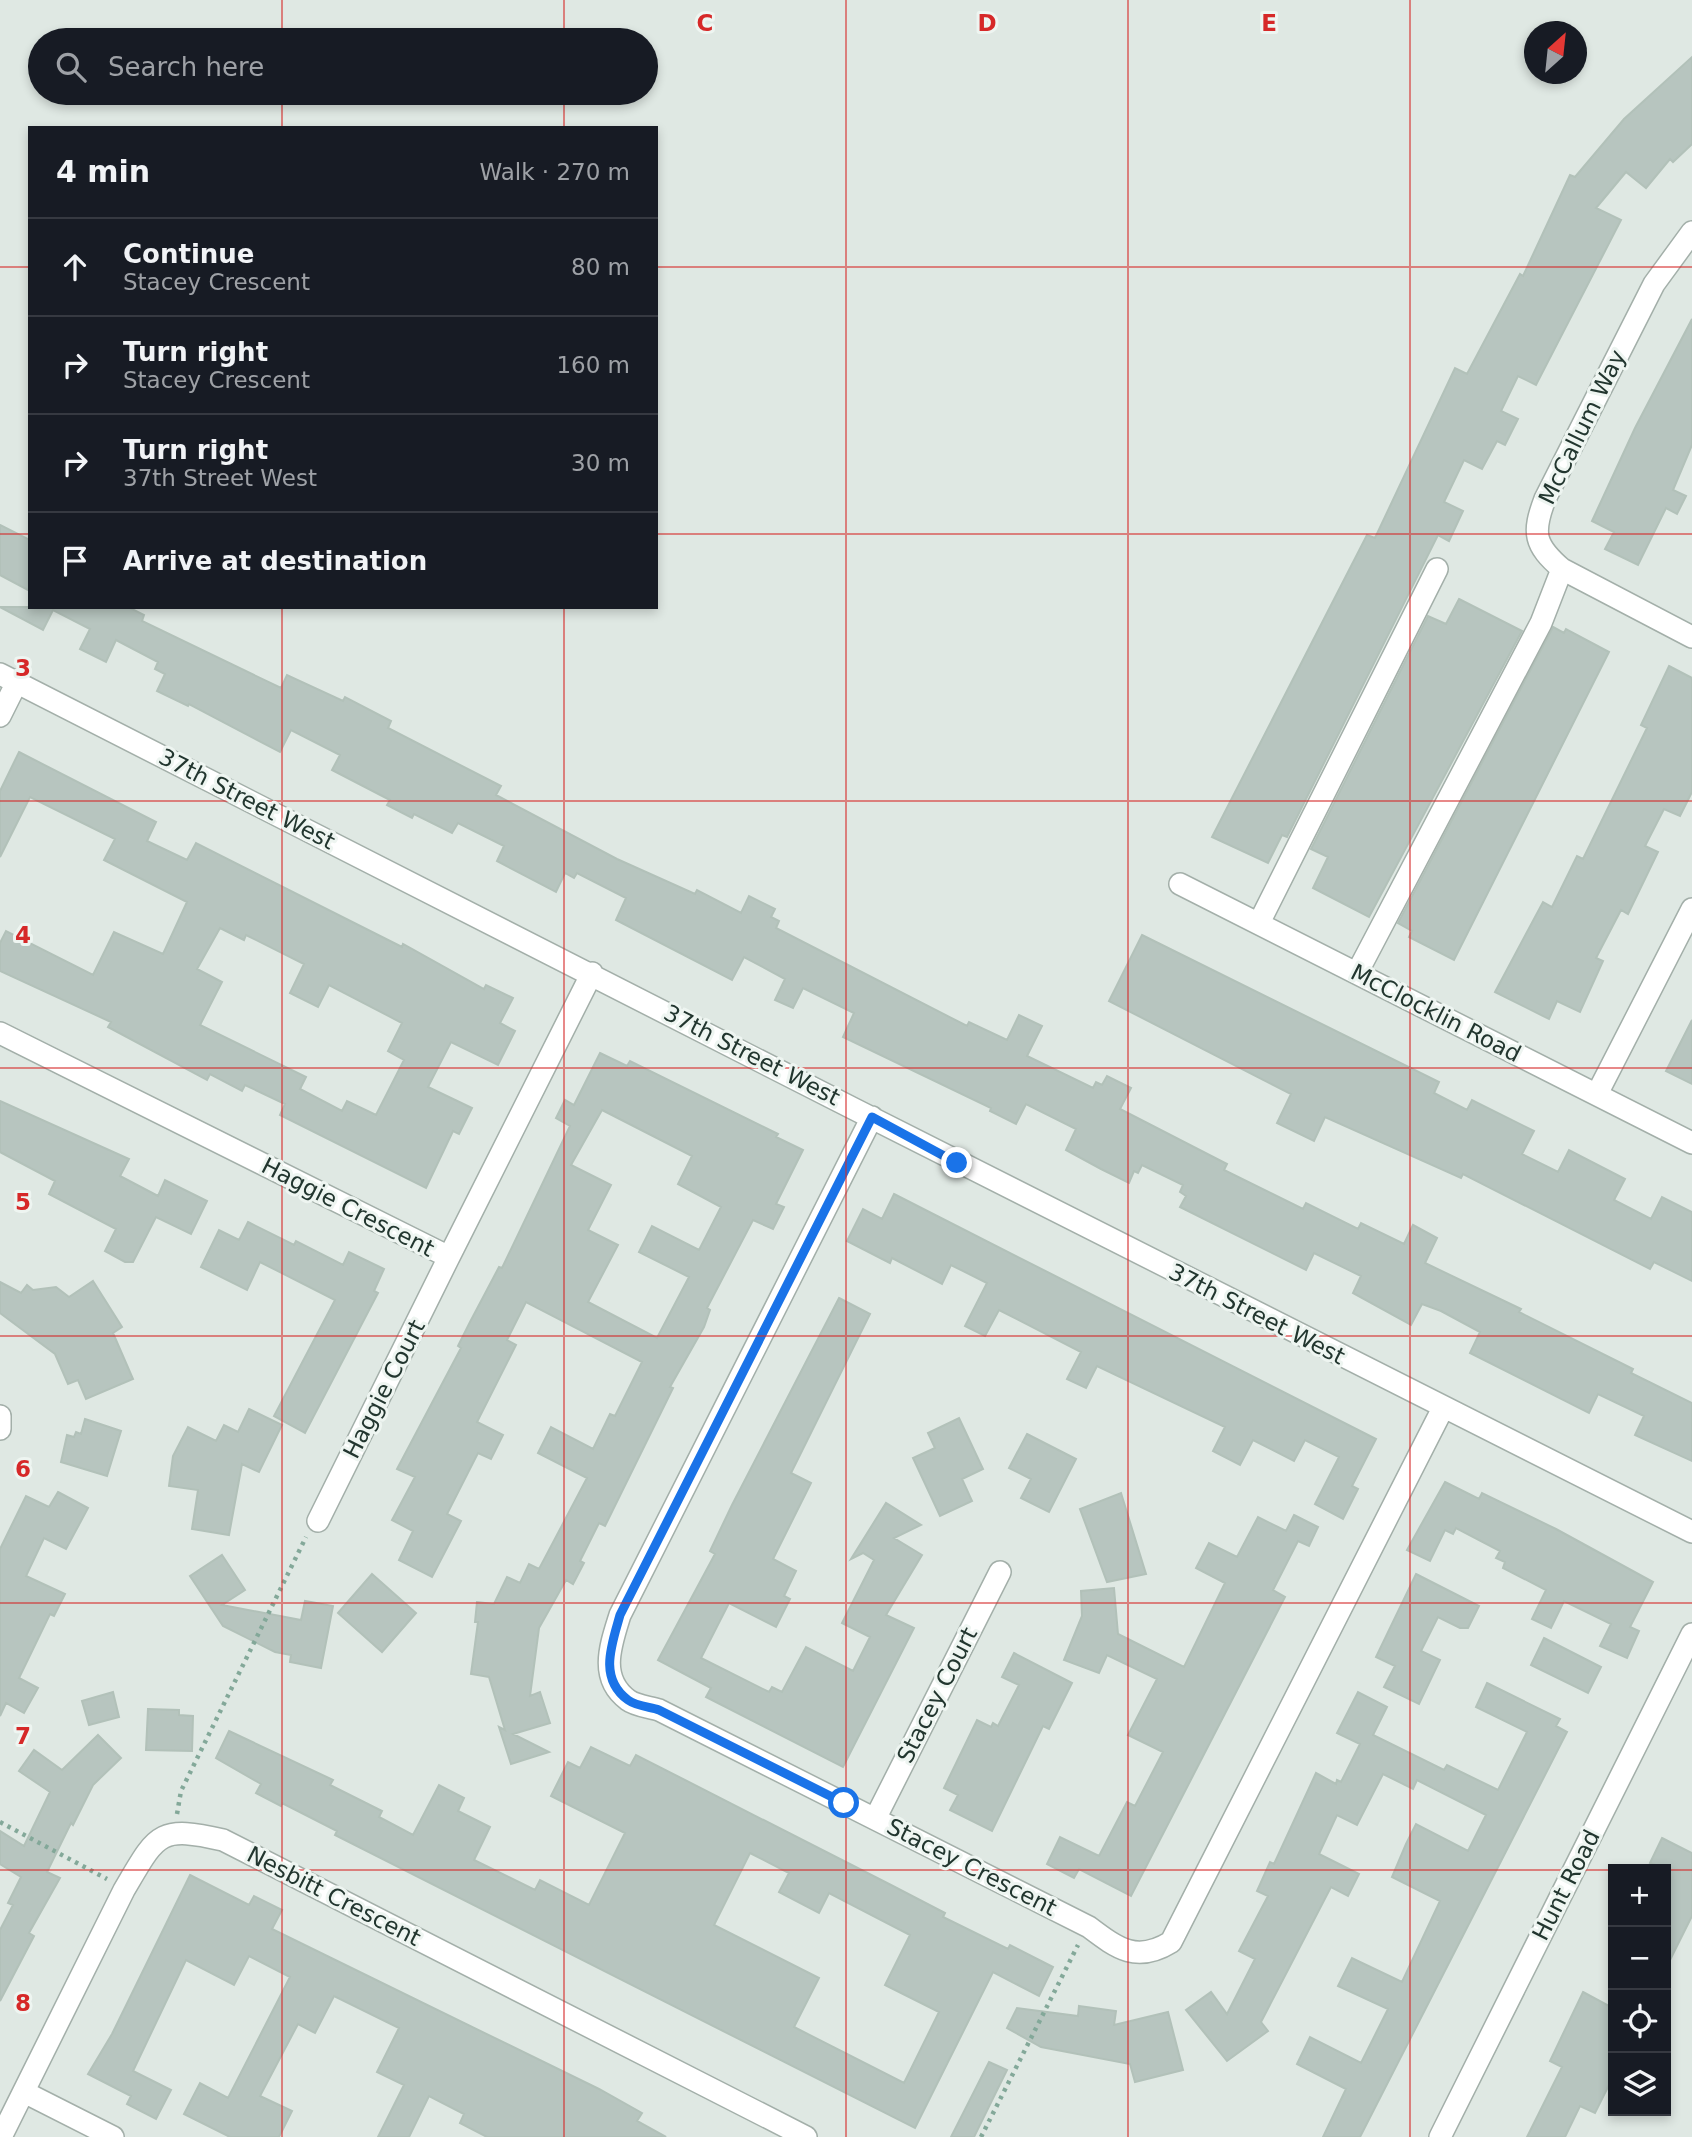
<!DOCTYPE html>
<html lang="en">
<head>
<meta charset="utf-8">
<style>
  :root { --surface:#171b24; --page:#242831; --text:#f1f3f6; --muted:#9ea1a6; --line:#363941 }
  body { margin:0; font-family:"DejaVu Sans",sans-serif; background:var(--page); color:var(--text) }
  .controls { position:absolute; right:21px; bottom:21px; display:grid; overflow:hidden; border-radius:0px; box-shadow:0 4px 10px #0003 }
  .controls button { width:63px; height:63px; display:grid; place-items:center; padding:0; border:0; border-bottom:2px solid var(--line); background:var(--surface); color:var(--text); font:35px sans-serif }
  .compass { position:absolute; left:1524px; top:21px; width:63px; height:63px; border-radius:50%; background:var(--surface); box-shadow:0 4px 10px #0003; rotate:27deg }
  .stop { position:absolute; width:21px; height:21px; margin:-16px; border:5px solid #1a73e8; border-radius:50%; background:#fff }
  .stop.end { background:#1a73e8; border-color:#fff; box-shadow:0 2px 7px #0008 }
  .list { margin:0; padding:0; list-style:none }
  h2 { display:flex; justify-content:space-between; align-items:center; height:91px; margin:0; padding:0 28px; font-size:30px }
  h2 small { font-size:23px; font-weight:400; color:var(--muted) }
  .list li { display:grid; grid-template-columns:46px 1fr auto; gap:21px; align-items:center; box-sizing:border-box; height:98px; padding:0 28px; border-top:2px solid var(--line) }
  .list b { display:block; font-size:26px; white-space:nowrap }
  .list p { margin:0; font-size:23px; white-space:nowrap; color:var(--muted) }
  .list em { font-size:23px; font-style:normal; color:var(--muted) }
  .icon { flex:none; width:38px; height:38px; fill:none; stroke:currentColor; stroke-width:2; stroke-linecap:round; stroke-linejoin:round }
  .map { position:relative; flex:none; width:1692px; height:2137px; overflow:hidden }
  .search { position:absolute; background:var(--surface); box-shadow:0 4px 10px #0003; left:28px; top:28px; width:630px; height:77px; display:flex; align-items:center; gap:18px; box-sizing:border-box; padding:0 24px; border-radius:38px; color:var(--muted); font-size:26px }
  .panel { position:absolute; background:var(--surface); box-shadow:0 4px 10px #0003; left:28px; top:126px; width:630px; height:483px; border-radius:0px }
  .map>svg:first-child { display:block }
  .building { fill:#b7c5bf; stroke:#b2c1b9; stroke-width:2; fill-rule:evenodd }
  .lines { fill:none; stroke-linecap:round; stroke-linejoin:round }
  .minor-casing { stroke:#a3afa9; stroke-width:24 }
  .path { stroke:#83a899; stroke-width:4.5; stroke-dasharray:3.5 5; stroke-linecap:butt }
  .minor { stroke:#fff; stroke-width:21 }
  .route { stroke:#1a73e8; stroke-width:9 }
  .grid { fill:none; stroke:#d62828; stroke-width:2; stroke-opacity:0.55 }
  .labels { text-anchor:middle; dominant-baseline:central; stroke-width:6; stroke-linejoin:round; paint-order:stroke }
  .street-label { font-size:23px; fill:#22362f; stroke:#eef5f1 }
  .grid-label { font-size:23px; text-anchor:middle; font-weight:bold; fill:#d62828; stroke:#eef5f1; stroke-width:6; stroke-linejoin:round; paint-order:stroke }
</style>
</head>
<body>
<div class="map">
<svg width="1692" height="2137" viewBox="0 0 1692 2137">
  <rect width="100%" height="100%" fill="#dfe8e3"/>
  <path class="building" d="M1692 57V144L1673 162 1670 159 1646 188 1626 172 1596 208 1621 220 1536 385 1518 376 1501 411 1518 419 1505 445 1497 441 1482 469 1464 460 1444 502 1463 511 1449 541 1438 535 1287 837 1282 835 1268 863 1212 837 1367 535 1375 538 1455 368 1467 374 1520 274 1523 276 1570 175 1575 177 1624 119Z
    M1692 319V445L1673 490 1686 496 1677 514 1666 508 1638 565 1605 549 1614 532 1592 521 1635 428Z
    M0 525 30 540V591L0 575Z
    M1459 599 1522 631 1369 917 1313 888 1328 857 1311 849 1428 616 1446 624Z
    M0 607H128L144 615 142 621 281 688 287 675 343 701 345 697 391 721 388 728 501 786 496 795 617 859 695 894 697 890 741 913 749 896 775 909 771 917 779 921 776 928 967 1026 969 1022 1007 1040 1019 1015 1042 1026 1027 1056 1093 1088 1096 1082 1102 1085 1107 1076 1131 1088 1120 1109 1227 1164 1224 1170 1303 1209 1306 1203 1358 1229 1361 1223 1404 1244 1413 1225 1437 1238 1425 1263 1521 1309 1519 1312 1633 1369 1631 1373 1692 1403V1461L1635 1435 1644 1416 1598 1394 1589 1413 1470 1353 1480 1332 1441 1311 1422 1304 1411 1325 1353 1293 1361 1276 1314 1253 1306 1270 1180 1207 1186 1196 1180 1192 1183 1185 1142 1165 1138 1173 1134 1171 1129 1183 1101 1169 1066 1150 1076 1129 1026 1104 1016 1124 990 1111 991 1108 843 1037 854 1013 803 988 793 1008 775 1000 785 979 744 957 732 980 616 920 626 898 577 873 574 878 565 873 556 892 497 861 504 846 458 823 452 833 414 814 412 818 387 805 390 800 332 770 340 755 291 730 280 752 189 704 188 706 157 691 165 674 155 669 158 662 116 640 106 662 80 649 90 629 53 610 43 630Z
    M1553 627 1564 633 1566 629 1609 652 1454 960 1409 937 1412 931 1398 923Z
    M1669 666 1692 678V792L1680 816 1664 809 1645 846 1658 852 1628 914 1621 910 1596 958 1603 961 1580 1012 1557 1001 1549 1019 1495 992 1543 902 1552 907 1577 856 1583 859 1647 728 1641 725Z
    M19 752 156 822 147 841 187 860 196 843 402 947 403 944 484 989 486 985 513 998 500 1023 515 1031 498 1065 451 1042 428 1087 472 1108 459 1134 453 1131 426 1188 280 1115 285 1104 245 1085 242 1091 210 1074 207 1080 108 1027 111 1022 0 971V943L6 931 93 975 114 932 163 954 187 902 104 860 115 839 30 797 0 857V791ZM220 928 244 940 246 935 304 964 290 993 318 1007 329 985 402 1023 388 1051 404 1060 376 1115 347 1101 342 1111 300 1089 306 1077 200 1025 222 982 197 969Z
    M1142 935 1439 1082 1434 1093 1467 1110 1472 1100 1534 1131 1522 1154 1558 1172 1569 1150 1625 1179 1614 1200 1651 1219 1662 1197 1692 1212V1281L1654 1262 1650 1269 1463 1174 1461 1178 1325 1117 1314 1141 1277 1123 1291 1094 1109 1001Z
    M1692 1020V1084L1666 1071Z
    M600 1053 627 1066 630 1061 778 1134 776 1137 803 1150 776 1204 784 1207 773 1229 753 1220 707 1308 710 1310 704 1327 670 1387 673 1388 605 1526 599 1523 580 1561 584 1563 573 1584 566 1580 539 1628 530 1696 540 1692 550 1723 513 1734 549 1752 511 1764 499 1727 505 1730 489 1677 471 1674 478 1622H475L477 1602 494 1604 507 1577 520 1583 529 1564 539 1569 587 1478 538 1453 551 1427 593 1449 610 1414 615 1416 642 1362 526 1302 507 1340 516 1345 477 1422 503 1435 491 1459 478 1453 447 1514 461 1521 432 1577 399 1560 413 1531 392 1520 415 1477 397 1469 461 1348 458 1346 470 1322 499 1267 502 1268 570 1126 556 1118 565 1100 574 1105ZM602 1110 692 1156 678 1184 721 1207 699 1250 652 1226 639 1252 689 1277 657 1338 588 1302 618 1245 588 1230 611 1185 571 1165Z
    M0 1101 129 1159 120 1176 158 1196 165 1180 207 1201 191 1234 156 1217 133 1262H125L105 1251 116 1229 49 1194 55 1181 0 1152Z
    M894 1194 1376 1439 1352 1486 1358 1489 1343 1519 1315 1504 1339 1457 1305 1440 1294 1461 1253 1440 1240 1465 1213 1451 1225 1427 1097 1366 1086 1388 1067 1379 1081 1352 999 1310 985 1336 965 1326 987 1283 951 1265 942 1284 892 1258 890 1263 847 1241 863 1209 882 1219Z
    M248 1222 294 1245 296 1241 343 1265 349 1252 384 1269 374 1291 378 1293 305 1433 274 1416 335 1300 260 1262 247 1290 201 1267 219 1230 239 1240Z
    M93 1281 122 1327 113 1333 133 1379 86 1399 78 1380 68 1384 55 1354 0 1313V1282L21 1293 27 1285 33 1290 56 1287 69 1297Z
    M839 1298 870 1314 791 1473 811 1483 773 1559 796 1571 784 1596 790 1599 776 1627 729 1603 701 1658 769 1692 772 1687 782 1692 806 1647 853 1671 870 1637 842 1623 874 1560 863 1553 851 1559 886 1503 921 1525 894 1538 922 1555 886 1615 914 1628 843 1767 706 1697 711 1688 658 1660 715 1554 710 1551 732 1505Z
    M249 1409 282 1425 259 1472 242 1464 229 1535 192 1529 198 1490 169 1486 173 1456 188 1427 216 1441 224 1425 238 1432Z
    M959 1418 983 1469 962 1479 972 1501 940 1516 913 1458 935 1448 928 1433Z
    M85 1419 121 1431 107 1476 61 1462 67 1435 74 1437 76 1432 81 1434Z
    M1027 1434 1076 1459 1049 1512 1021 1498 1031 1479 1009 1468Z
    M1445 1482 1479 1499 1482 1493 1556 1529 1653 1582 1630 1627 1639 1631 1627 1658 1600 1646 1611 1624 1564 1601 1551 1628 1532 1619 1546 1590 1503 1568 1505 1562 1496 1558 1500 1551 1456 1528 1453 1534 1445 1530 1430 1561 1407 1550Z
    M58 1492 88 1508 66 1549 44 1538 26 1576 65 1594 54 1616 50 1614 19 1678 38 1688 24 1713 6 1703 0 1716V1549L26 1496 49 1507Z
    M1121 1493 1146 1574 1107 1582 1080 1509Z
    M1294 1515 1318 1527 1309 1546 1298 1541 1273 1590 1285 1597 1131 1896 1079 1869 1074 1878 1047 1864 1060 1837 1099 1856 1127 1802 1135 1806 1163 1752 1128 1735 1157 1679 1107 1655 1099 1673 1064 1660 1082 1616 1081 1591 1114 1588 1118 1634 1184 1667 1225 1583 1196 1568 1209 1543 1237 1557 1258 1517 1286 1531Z
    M222 1555 245 1590 222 1605 301 1620 305 1601 333 1606 321 1668 290 1662 291 1655 275 1652 223 1626 190 1576Z
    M372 1574 416 1613 382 1652 338 1613Z
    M1416 1574 1479 1606 1468 1628H1460L1438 1617 1421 1651 1440 1660 1419 1704 1384 1687 1395 1666 1376 1657Z
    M1544 1638 1601 1667 1588 1693 1531 1665Z
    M1014 1653 1072 1683 1049 1729 1043 1726 992 1831 950 1810 958 1795 944 1788 977 1720 991 1727 993 1723 998 1726 1019 1685 1002 1677Z
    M1487 1683 1560 1719 1556 1726 1567 1732 1360 2137H1323L1346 2089 1297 2064 1310 2037 1361 2063 1388 2009 1338 1986 1352 1958 1402 1982 1440 1901 1392 1877 1406 1844 1416 1824 1468 1851 1486 1815 1417 1780 1413 1789 1383 1774 1357 1825 1337 1815 1319 1854 1359 1874 1348 1896 1331 1887 1261 2022 1268 2031 1227 2061 1186 2010 1211 1992 1227 2014 1255 1959 1239 1951 1268 1896 1257 1891 1270 1862 1274 1864 1316 1773 1336 1784 1337 1780 1341 1782 1360 1744 1337 1733 1358 1692 1387 1707 1373 1735 1444 1770 1447 1765 1498 1790 1527 1732 1476 1707Z
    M113 1692 119 1717 89 1725 82 1701Z
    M148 1709 179 1710V1715L193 1716 192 1751 146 1750Z
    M229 1731 333 1780 330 1785 382 1811 379 1817 413 1835 439 1785 464 1798 458 1811 490 1827 474 1860 535 1890 540 1880 589 1905 625 1833 551 1796 568 1762 580 1768 591 1747 630 1766 636 1755 891 1885 945 1913 943 1917 1008 1949 1010 1945 1053 1967 1039 1996 993 1972 915 2128 335 1835 337 1831 282 1803 281 1806 256 1793 261 1784 216 1758ZM750 1853 789 1873 779 1892 819 1913 829 1893 910 1935 885 1985 939 2012 904 2083 794 2027 819 1978 714 1925Z
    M98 1735 121 1758 93 1785 73 1825 71 1823 47 1872 60 1878 29 1933 34 1936 0 2001V1930L13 1905 8 1903 21 1877 0 1864V1831L24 1846 50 1792 19 1771 34 1750 62 1770Z
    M1662 1838 1692 1853V1916L1666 1968V1869L1650 1863Z
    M190 1875 249 1905 254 1896 282 1910 272 1929 599 2089 642 2113 637 2121 666 2137H487L460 2123 464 2114 429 2096 409 2137H378L404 2085 377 2072 399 2028 334 1996 315 2033 298 2024 260 2096 292 2111 279 2137H230L184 2114 200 2083 228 2098 290 1977 249 1956 234 1985 186 1960 133 2071 171 2090 156 2119 127 2104 131 2096 88 2074 112 2034Z
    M1583 1992 1613 2008V2077L1595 2113 1580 2106 1565 2137H1527L1562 2067 1550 2061Z
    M1079 2006 1116 2011 1114 2025 1168 2012 1183 2070 1135 2082 1130 2064 1041 2047 1007 2028 1017 2008 1078 2016Z
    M989 2062 1007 2070 974 2137H951Z"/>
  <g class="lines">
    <defs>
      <path id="minor" d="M1692 232 1654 284 1545 499C1532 533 1534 545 1562 569L1692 637
        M0 674C564 961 1126 1249 1692 1532
        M0 716 17 682
        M1180 884 1692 1143
        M1259 923 1437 569
        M1357 973 1541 623 1562 569
        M0 1033 449 1257 592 973
        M1597 1094 1692 909
        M872 1117 620 1615C611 1644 598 1678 628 1700 636 1706 650 1707 659 1710L1089 1927C1118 1949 1137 1963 1171 1942L1443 1408
        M0 1416V1429
        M318 1521 449 1257
        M875 1819 1000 1572
        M24 2092 113 2137
        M1 2137 124 1890C157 1834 158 1825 223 1840L806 2137
        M1440 2137 1692 1634"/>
    </defs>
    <use href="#minor" class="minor-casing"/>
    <path class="path" d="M177 1814 181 1791 306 1537
      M0 1822 107 1879
      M981 2137 1078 1945"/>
    <use href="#minor" class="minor"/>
  </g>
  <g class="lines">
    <path class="route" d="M844 1803 659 1710C650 1707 636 1706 628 1700 598 1678 612 1644 620 1615L872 1117 957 1163"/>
  </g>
  <path class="grid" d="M282 0V40M564 0V40M846 0V2137M1128 0V2137M1410 0V2137M282 93V128M564 93V128M0 267H30M656 267H1692M0 534H30M656 534H1692M282 607V2137M564 607V2137M0 801H1692M0 1068H1692M0 1336H1692M0 1603H1692M0 1870H1613M1666 1870H1692"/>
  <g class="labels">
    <g class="street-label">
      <text transform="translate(1582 427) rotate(-64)">McCallum Way</text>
      <text transform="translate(247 799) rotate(27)">37th Street West</text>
      <text transform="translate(1436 1013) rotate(27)">McClocklin Road</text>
      <text transform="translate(752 1055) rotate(27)">37th Street West</text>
      <text transform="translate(348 1207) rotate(27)">Haggie Crescent</text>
      <text transform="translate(1257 1314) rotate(27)">37th Street West</text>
      <text transform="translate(384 1389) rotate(-63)">Haggie Court</text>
      <text transform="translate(937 1695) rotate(-63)">Stacey Court</text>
      <text transform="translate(972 1867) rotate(27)">Stacey Crescent</text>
      <text transform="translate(1566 1885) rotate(-63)">Hunt Road</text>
      <text transform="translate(334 1896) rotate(27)">Nesbitt Crescent</text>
    </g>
  </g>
  <g class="grid-label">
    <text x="705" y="31">C</text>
    <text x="987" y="31">D</text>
    <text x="1269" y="31">E</text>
    <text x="23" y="676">3</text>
    <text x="23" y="943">4</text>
    <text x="23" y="1210">5</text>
    <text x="23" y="1477">6</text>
    <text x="23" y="1744">7</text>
    <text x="23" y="2011">8</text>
  </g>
</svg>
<div class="controls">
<button>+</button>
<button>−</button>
<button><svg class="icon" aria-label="locate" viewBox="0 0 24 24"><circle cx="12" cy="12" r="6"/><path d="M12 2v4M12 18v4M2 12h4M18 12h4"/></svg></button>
<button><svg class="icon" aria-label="layers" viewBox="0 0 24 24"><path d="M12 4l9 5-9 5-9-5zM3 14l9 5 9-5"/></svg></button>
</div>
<svg class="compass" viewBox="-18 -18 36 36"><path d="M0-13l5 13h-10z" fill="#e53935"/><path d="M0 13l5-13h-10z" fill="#9ea1a6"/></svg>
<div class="stop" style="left:844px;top:1803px"></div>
<div class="stop end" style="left:957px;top:1163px"></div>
<div class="search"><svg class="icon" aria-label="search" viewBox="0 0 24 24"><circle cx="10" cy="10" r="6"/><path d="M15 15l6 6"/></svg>Search here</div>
<section class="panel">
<h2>4 min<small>Walk · 270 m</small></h2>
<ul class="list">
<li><svg class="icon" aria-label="ahead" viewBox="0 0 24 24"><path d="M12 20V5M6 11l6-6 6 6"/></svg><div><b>Continue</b><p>Stacey Crescent</p></div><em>80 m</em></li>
<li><svg class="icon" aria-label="right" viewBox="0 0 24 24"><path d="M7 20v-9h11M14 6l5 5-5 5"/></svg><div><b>Turn right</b><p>Stacey Crescent</p></div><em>160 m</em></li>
<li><svg class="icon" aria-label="right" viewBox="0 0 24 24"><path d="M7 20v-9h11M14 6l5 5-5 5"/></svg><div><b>Turn right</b><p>37th Street West</p></div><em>30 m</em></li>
<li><svg class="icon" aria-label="arrive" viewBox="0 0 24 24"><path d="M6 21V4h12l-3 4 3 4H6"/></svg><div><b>Arrive at destination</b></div></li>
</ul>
</section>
</div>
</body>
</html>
